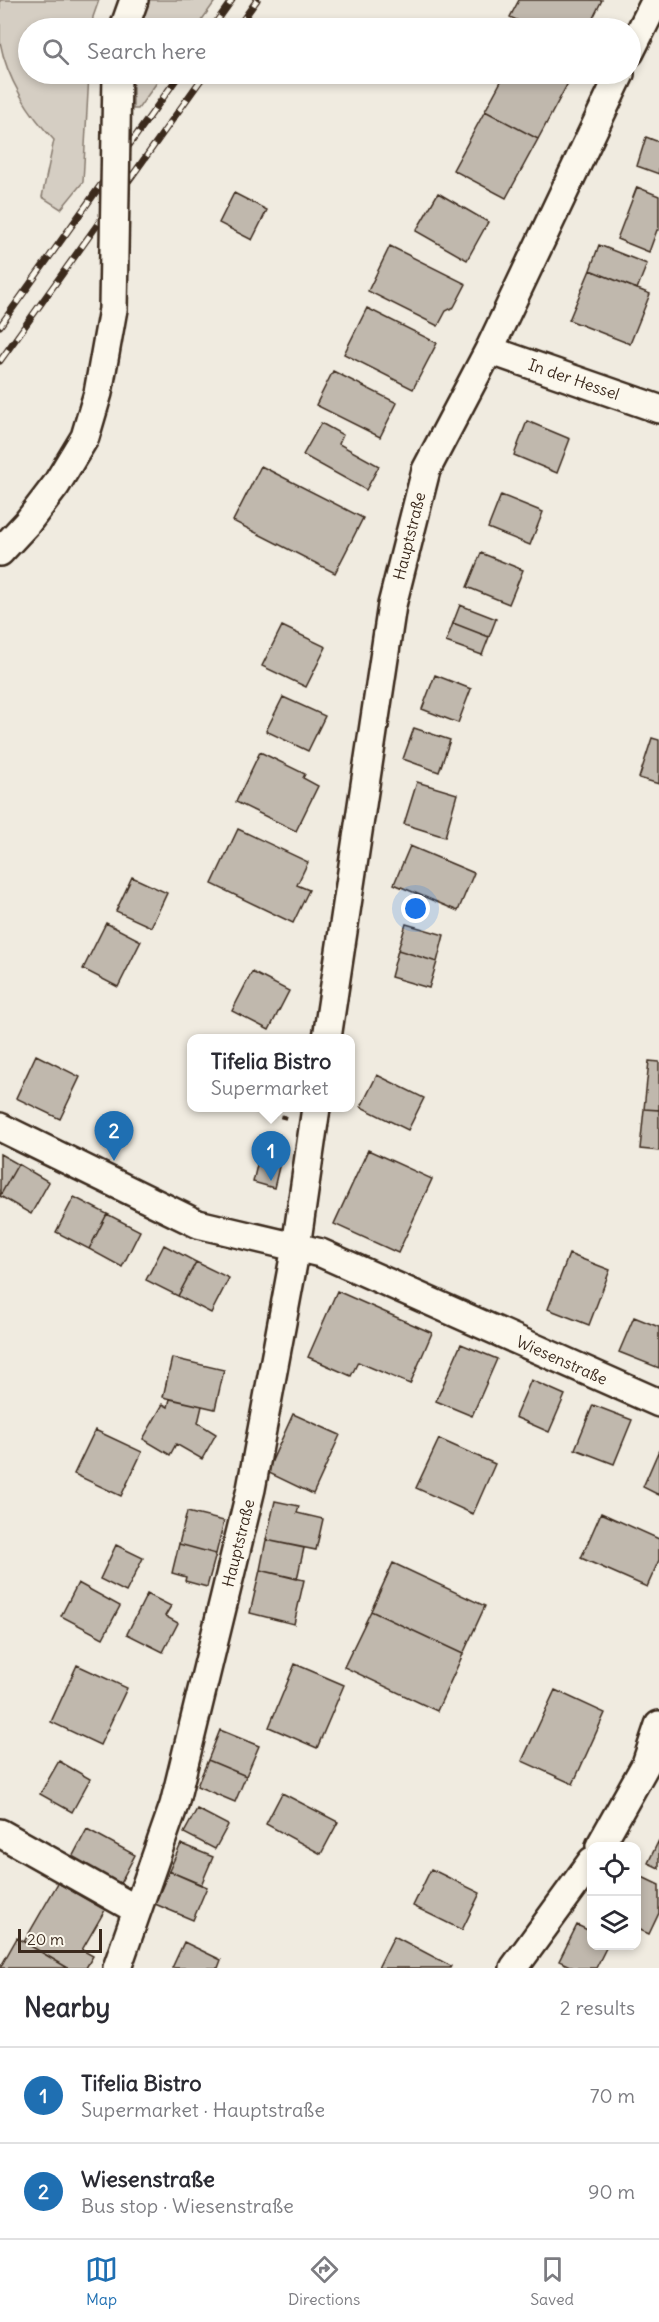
<!DOCTYPE html>
<html lang="en">
<head>
<meta charset="utf-8">
<style>
  :root { --surface:#fff; --page:#f2f2f3; --text:#2b2b33; --muted:#7c7c81; --line:#e1e1e2; --accent:#1f6fb2 }
  body { margin:0; font-family:Delius,sans-serif; background:var(--page); color:var(--text) }
  .controls { position:absolute; right:18px; bottom:18px; display:grid; overflow:hidden; border-radius:12px; box-shadow:0 3px 9px #0003 }
  .controls button { width:54px; height:54px; display:grid; place-items:center; padding:0; border:0; border-bottom:2px solid var(--line); background:var(--surface); color:var(--text); font:30px sans-serif }
  .scale { position:absolute; left:18px; bottom:15px; width:84px; box-sizing:border-box; padding-left:6px; border:3px solid #3b2a1e; border-top:0; font-size:16px; line-height:21px; white-space:nowrap; color:#3b2a1e; -webkit-text-stroke:4px #fbf7ec; paint-order:stroke }
  .you { position:absolute; left:416px; top:909px; width:21px; height:21px; margin:-15px; border:4px solid #fff; border-radius:50%; background:#1a73e8; box-shadow:0 0 0 9px #1a73e833 }
  .badge { display:grid; place-items:center; width:39px; height:39px; border-radius:50%; background:var(--accent); color:#fff; font-size:20px; font-weight:700 }
  .pin { position:absolute; translate:-50% -50px; filter:drop-shadow(0 2px 3px #0008) }
  .pin::after { content:''; position:absolute; top:32px; width:21px; height:18px; background:inherit; clip-path:polygon(0 0,100% 0,50% 100%) }
  .popup { position:absolute; left:187px; top:1034px; width:168px; height:78px; box-sizing:border-box; display:grid; place-content:center; border-radius:12px; background:var(--surface); filter:drop-shadow(0 2px 4px #0005); font-size:20px; white-space:nowrap; color:var(--muted) }
  .popup b { font-size:22px; color:var(--text) }
  .popup::after { content:''; position:absolute; left:50%; top:100%; margin-left:-12px; border:12px solid transparent; border-top-color:var(--surface) }
  .list { margin:0; padding:0; list-style:none }
  h2 { display:flex; justify-content:space-between; align-items:center; height:78px; margin:0; padding:0 24px; font-size:26px }
  h2 small { font-size:20px; font-weight:400; color:var(--muted) }
  .list li { display:grid; grid-template-columns:39px 1fr auto; gap:18px; align-items:center; box-sizing:border-box; height:96px; padding:0 24px; border-top:2px solid var(--line) }
  .list b { display:block; font-size:22px; white-space:nowrap }
  .list p { margin:0; font-size:20px; white-space:nowrap; color:var(--muted) }
  .list em { font-size:20px; font-style:normal; color:var(--muted) }
  .icon { flex:none; width:33px; height:33px; fill:none; stroke:currentColor; stroke-width:2; stroke-linecap:round; stroke-linejoin:round }
  .map { position:relative; flex:none; width:659px; height:1968px; overflow:hidden }
  .search { position:absolute; background:var(--surface); box-shadow:0 3px 9px #0003; left:18px; right:18px; top:18px; height:66px; display:flex; align-items:center; gap:15px; box-sizing:border-box; padding:0 21px; border-radius:33px; color:var(--muted); font-size:22px }
  .sheet { height:270px; background:var(--surface) }
  nav { display:flex; justify-content:space-around; align-items:center; box-sizing:border-box; height:84px; border-top:2px solid var(--line); background:var(--surface); font-size:16px; color:var(--muted) }
  nav a { display:grid; justify-items:center; gap:3px }
  nav .on { color:var(--accent) }
  .map>svg:first-child { display:block }
  .green { fill:#d5cec3; stroke:#887c70; stroke-width:1.5 }
  .building { fill:#c0b8ad; stroke:#3b2a1e; stroke-width:1.5 }
  .lines { fill:none; stroke-linecap:round; stroke-linejoin:round }
  .minor-casing { stroke:#3b2a1e; stroke-width:32 }
  .path { stroke:#3b2a1e; stroke-width:4; stroke-dasharray:6 4.5; stroke-linecap:butt }
  .minor { stroke:#fbf7ec; stroke-width:27 }
  .rail-casing { stroke:#3b2a1e; stroke-width:7 }
  .rail { stroke:#fbf7ec; stroke-width:4.5; stroke-dasharray:14; stroke-linecap:butt }
  .minor-bridge-casing { stroke:#3b2a1e; stroke-width:32; stroke-linecap:butt }
  .minor-bridge { stroke:#fbf7ec; stroke-width:27 }
  .labels { text-anchor:middle; dominant-baseline:central; stroke-width:6; stroke-linejoin:round; paint-order:stroke }
  .street-label { font-size:16px; fill:#3b2a1e; stroke:#fbf7ec }
</style>
</head>
<body>
<div class="map">
<svg width="659" height="1968" viewBox="0 0 659 1968">
  <rect width="100%" height="100%" fill="#f0ebe0"/>
  <filter id="ink" filterUnits="userSpaceOnUse"><feTurbulence type="fractalNoise" baseFrequency=".0167" numOctaves="2"/><feDisplacementMap in="SourceGraphic" scale="12" xChannelSelector="R" yChannelSelector="G"/><feConvolveMatrix kernelMatrix="1 2 1 2 8 2 1 2 1" color-interpolation-filters="sRGB"/></filter>
  <g filter="url(#ink)">
    <path class="green" d="M0 0H99L93 17 92 28H28V74H89L83 182 61 209 42 197 54 140C29 114 7 79 0 42 0 29 0 14 0 0Z
      M146 0H216L196 28H139Z
      M133 74H163L138 109H133Z"/>
    <path class="building" d="M519 0H602L588 28H533L510 17Z
      M505 74H556L569 81 538 139 485 111Z
      M485 111 538 139 506 198 453 170Z
      M646 137 659 142V174L637 166Z
      M637 187 659 196V230H657L649 252 617 239Z
      M234 193 267 210 252 240 219 223Z
      M438 193 488 222 467 260 416 231Z
      M599 245 647 264 637 289 590 270Z
      M390 246 466 284 454 307 446 311 438 326 368 291Z
      M590 270 650 294 630 344 569 320Z
      M367 308 437 343 413 389 344 354Z
      M333 371 397 403 380 437 316 405Z
      M527 421 570 439 557 473 514 455Z
      M321 423 343 435 339 444 379 466 366 490 303 455Z
      M261 466 363 518 335 573 233 521Z
      M501 495 543 512 530 545 488 528Z
      M481 553 523 570 509 604 467 587Z
      M460 605 496 619 489 637 453 623Z
      M453 623 489 637 482 655 446 642Z
      M282 626 326 647 306 687 262 666Z
      M435 675 471 689 458 723 422 709Z
      M283 697 325 716 308 751 266 731Z
      M414 728 450 740 439 772 403 759Z
      M652 738 659 740V784L639 778Z
      M260 752 305 774 303 778 318 786 296 831 236 802Z
      M417 782 457 794 445 837 404 824Z
      M238 829 308 862 297 885 309 890 293 923 212 884Z
      M410 846 474 873 458 911 394 884Z
      M132 877 167 893 151 927 116 911Z
      M106 923 141 941 118 987 83 969Z
      M406 924 444 935 437 962 398 950Z
      M398 950 437 962 429 988 391 977Z
      M252 972 289 991 269 1030 232 1011Z
      M36 1055 80 1077 60 1119 16 1098Z
      M649 1061 659 1062V1110L644 1109Z
      M377 1075 424 1098 408 1130 361 1107Z
      M644 1109 659 1110V1151L640 1149Z
      M261 1148 282 1154 274 1188 253 1182Z
      M368 1150 432 1179 398 1253 334 1224Z
      M0 1154 18 1164 0 1196Z
      M18 1164 49 1182 31 1214 0 1196Z
      M74 1197 107 1214 89 1249 56 1232Z
      M107 1214 140 1231 122 1267 89 1249Z
      M164 1245 196 1262 178 1296 146 1280Z
      M569 1254 610 1270 589 1325 548 1309Z
      M196 1262 229 1278 211 1313 178 1296Z
      M337 1291 432 1333 410 1384 358 1362 351 1376 308 1357Z
      M634 1317 659 1327V1368L619 1352Z
      M461 1344 497 1359 472 1416 436 1401Z
      M172 1358 224 1370 215 1409 163 1397Z
      M531 1380 565 1395 549 1432 515 1417Z
      M170 1399 202 1406 198 1423 216 1434 202 1459 176 1444 170 1455 143 1439 163 1404 168 1407Z
      M593 1405 632 1420 614 1464 575 1449Z
      M293 1414 340 1435 313 1494 267 1472Z
      M95 1430 142 1452 121 1496 74 1474Z
      M439 1439 495 1464 473 1514 416 1488Z
      M659 1450V1495L643 1487Z
      M275 1501 299 1506 297 1513 323 1519 316 1550 266 1540Z
      M187 1512 224 1521 216 1554 179 1544Z
      M601 1513 659 1539V1560L647 1587 581 1558Z
      M266 1540 304 1548 297 1579 260 1570Z
      M179 1544 216 1554 207 1587 185 1581 186 1577 172 1573Z
      M116 1545 143 1558 126 1592 100 1579Z
      M393 1563 485 1606 463 1654 371 1611Z
      M260 1570 304 1580 294 1624 250 1613Z
      M78 1583 120 1606 103 1638 61 1616Z
      M147 1594 171 1606 165 1616 178 1623 163 1652 127 1634Z
      M371 1611 463 1654 437 1711 344 1667Z
      M295 1664 344 1685 317 1748 269 1727Z
      M77 1665 127 1688 100 1745 51 1722Z
      M555 1690 605 1713 573 1784 522 1761Z
      M220 1730 259 1746 246 1776 208 1760Z
      M208 1760 246 1776 235 1802 197 1786Z
      M59 1761 90 1779 72 1812 40 1794Z
      M282 1793 338 1822 321 1854 266 1824Z
      M197 1809 228 1825 215 1849 184 1833Z
      M87 1829 135 1855 116 1891 68 1865Z
      M659 1840V1868L648 1863Z
      M181 1844 213 1857 201 1885 169 1871Z
      M431 1869 480 1893 462 1930 413 1906Z
      M169 1871 207 1887 193 1920 155 1904Z
      M636 1874 659 1885V1913L649 1934 636 1928Z
      M58 1883 105 1910 82 1950 93 1956 86 1968H68L24 1942Z
      M577 1925 592 1932V1946H607L596 1968H574L559 1961Z
      M394 1936 451 1966 450 1968H378Z
      M17 1938 24 1942 68 1968H0Z
      M184 1942 221 1960 218 1968H172Z"/>
    <g class="lines">
      <defs>
        <path id="minor" d="M124 28 134 0
          M630 52 656 0
          M489 350 659 409
          M0 552 27 523 56 485 85 437 98 393 113 309
          M327 1038 392 605 426 470 489 350 620 74
          M0 1127 198 1224 321 1253 659 1403
          M0 1833 137 1910
          M600 1846 646 1764 659 1725
          M117 1968 174 1805 251 1489 296 1247 316 1108
          M514 1968 592 1861"/>
      </defs>
      <use href="#minor" class="minor-casing"/>
      <path class="path" d="M250 1108 287 1118"/>
      <use href="#minor" class="minor"/>
      <defs>
        <path id="rail" d="M212 28 232 0
          M237 28 257 0
          M0 326 180 74
          M0 361 205 74"/>
      </defs>
      <use href="#rail" class="rail-casing"/>
      <use href="#rail" class="rail"/>
      <defs>
        <path id="minor-bridge" d="M113 309 117 74"/>
      </defs>
      <use href="#minor-bridge" class="minor-bridge-casing"/>
      <use href="#minor-bridge" class="minor-bridge"/>
    </g>
  </g>
  <g class="labels">
    <g class="street-label">
      <text transform="translate(574 379) rotate(19)">In der Hessel</text>
      <text transform="translate(409 536) rotate(-76)">Hauptstraße</text>
      <text transform="translate(562 1360) rotate(24)">Wiesenstraße</text>
      <text transform="translate(238 1543) rotate(-76)">Hauptstraße</text>
    </g>
  </g>
</svg>
<div class="controls">
<button><svg class="icon" aria-label="locate" viewBox="0 0 24 24"><circle cx="12" cy="12" r="6"/><path d="M12 2v4M12 18v4M2 12h4M18 12h4"/></svg></button>
<button><svg class="icon" aria-label="layers" viewBox="0 0 24 24"><path d="M12 4l9 5-9 5-9-5zM3 14l9 5 9-5"/></svg></button>
</div>
<div class="scale">20 m</div>
<div class="you"></div>
<div class="pin badge" style="left:271px;top:1181px">1</div>
<div class="popup"><b>Tifelia Bistro</b>Supermarket</div>
<div class="pin badge" style="left:114px;top:1161px">2</div>
<div class="search"><svg class="icon" aria-label="search" viewBox="0 0 24 24"><circle cx="10" cy="10" r="6"/><path d="M15 15l6 6"/></svg>Search here</div>
</div>
<section class="sheet">
<h2>Nearby<small>2 results</small></h2>
<ul class="list">
<li><span class="badge">1</span><div><b>Tifelia Bistro</b><p>Supermarket · Hauptstraße</p></div><em>70 m</em></li>
<li><span class="badge">2</span><div><b>Wiesenstraße</b><p>Bus stop · Wiesenstraße</p></div><em>90 m</em></li>
</ul>
</section>
<nav>
<a class="on"><svg class="icon" aria-label="map" viewBox="0 0 24 24"><path d="M3 6l6-2 6 2 6-2v14l-6 2-6-2-6 2zM9 4v14M15 6v14"/></svg>Map</a>
<a><svg class="icon" aria-label="directions" viewBox="0 0 24 24"><path d="M12 3l9 9-9 9-9-9zM9 14v-3h6M13 9l2 2-2 2"/></svg>Directions</a>
<a><svg class="icon" aria-label="saved" viewBox="0 0 24 24"><path d="M7 4h10v16l-5-4-5 4z"/></svg>Saved</a>
</nav>
</body>
</html>
